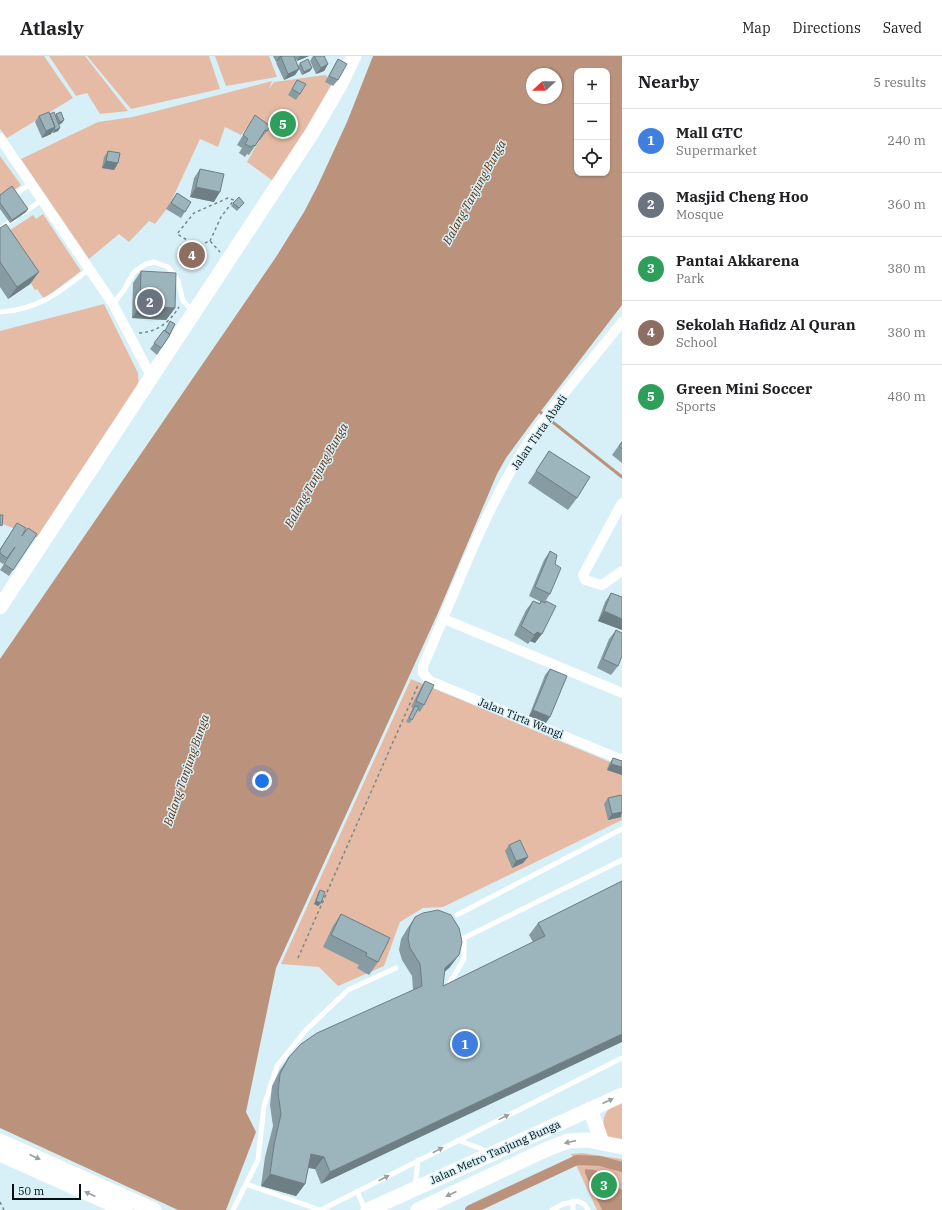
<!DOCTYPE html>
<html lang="en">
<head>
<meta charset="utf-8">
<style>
  :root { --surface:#fff; --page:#f6f6f6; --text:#202124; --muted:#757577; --line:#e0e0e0; --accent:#854115 }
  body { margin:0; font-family:"IBM Plex Serif",serif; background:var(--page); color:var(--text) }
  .controls { position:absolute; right:12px; top:12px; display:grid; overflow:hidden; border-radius:8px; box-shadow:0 1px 3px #0004 }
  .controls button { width:36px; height:36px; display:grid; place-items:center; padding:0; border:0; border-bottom:1px solid var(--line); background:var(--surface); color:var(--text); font:20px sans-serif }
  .compass { position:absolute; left:526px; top:12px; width:36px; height:36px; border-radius:50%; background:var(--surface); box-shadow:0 1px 3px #0004; rotate:248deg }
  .scale { position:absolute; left:12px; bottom:10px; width:69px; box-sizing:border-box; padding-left:4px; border:2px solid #060e11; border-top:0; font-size:11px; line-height:14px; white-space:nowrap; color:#060e11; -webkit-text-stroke:3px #d7f0f8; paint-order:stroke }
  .you { position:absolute; left:262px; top:725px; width:14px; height:14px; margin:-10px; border:3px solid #fff; border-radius:50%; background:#1a73e8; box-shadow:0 0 0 6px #1a73e833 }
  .badge { display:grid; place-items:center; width:26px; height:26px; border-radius:50%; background:var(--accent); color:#fff; font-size:13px; font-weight:700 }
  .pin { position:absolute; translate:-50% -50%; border:2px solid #fff; box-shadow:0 1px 4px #0006 }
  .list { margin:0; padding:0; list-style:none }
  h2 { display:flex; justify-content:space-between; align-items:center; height:52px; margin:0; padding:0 16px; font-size:17px }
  h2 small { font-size:13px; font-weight:400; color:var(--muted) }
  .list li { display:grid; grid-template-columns:26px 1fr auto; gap:12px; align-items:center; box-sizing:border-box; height:64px; padding:0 16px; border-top:1px solid var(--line) }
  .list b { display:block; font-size:15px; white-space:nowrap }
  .list p { margin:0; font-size:13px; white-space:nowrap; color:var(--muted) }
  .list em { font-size:13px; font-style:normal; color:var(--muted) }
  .icon { flex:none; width:22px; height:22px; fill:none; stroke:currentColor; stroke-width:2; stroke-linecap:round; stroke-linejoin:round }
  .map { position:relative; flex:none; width:622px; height:1154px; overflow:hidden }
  header { display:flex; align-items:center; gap:24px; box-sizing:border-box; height:56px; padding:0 20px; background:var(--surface); border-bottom:1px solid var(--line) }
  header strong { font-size:19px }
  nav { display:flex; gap:22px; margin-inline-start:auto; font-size:14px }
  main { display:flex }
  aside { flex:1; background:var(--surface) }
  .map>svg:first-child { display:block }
  .green { fill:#e5bba5 }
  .water { fill:#bb937d; fill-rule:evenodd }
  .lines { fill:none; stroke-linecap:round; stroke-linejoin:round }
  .stream { stroke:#bb937d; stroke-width:3 }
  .canal { stroke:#bb937d; stroke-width:10 }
  .path { stroke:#76878d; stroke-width:1.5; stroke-dasharray:3 3; stroke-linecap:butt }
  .lane { stroke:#fff; stroke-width:5 }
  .street { stroke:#fff; stroke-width:10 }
  .secondary { stroke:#fff; stroke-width:15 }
  .wall { fill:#869ba2 }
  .shaded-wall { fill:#6d7e84 }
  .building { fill:#9cb4bc; stroke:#6d7e84 }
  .oneway { fill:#9b9fa0 }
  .labels { text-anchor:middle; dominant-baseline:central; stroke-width:3; stroke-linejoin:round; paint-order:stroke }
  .street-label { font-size:11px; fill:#060e11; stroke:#d7f0f8 }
  .water-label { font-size:12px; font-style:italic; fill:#632f0d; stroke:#d7f0f8 }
</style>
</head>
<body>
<header>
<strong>Atlasly</strong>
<nav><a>Map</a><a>Directions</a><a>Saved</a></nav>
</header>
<main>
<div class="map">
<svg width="622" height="1154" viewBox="0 0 622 1154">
  <rect width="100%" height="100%" fill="#d7f0f8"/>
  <path class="green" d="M0 0H44L73 42 7 82 0 73Z
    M49 0H85L128 55 100 58 87 37 76 40Z
    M87 0H209L220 33 131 53Z
    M215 0H269L277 21 226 30Z
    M325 19 335 26 308 72 273 125 247 106 265 74 252 65 241 79 225 71 218 91 200 83 169 150 155 168 149 165 129 186 119 178 89 203 21 103 98 66 133 61 272 25 269 33 274 26Z
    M0 100 21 129 0 144Z
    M43 158 81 215 44 243 37 233 35 234 1 180 33 159 36 163Z
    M104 248 138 317 139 334 44 484 0 467V275Z
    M411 623 622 711V764L443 851 423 852 400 866 384 910 338 930 319 911 281 908Z
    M622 1043V1086L608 1083C599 1063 603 1055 622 1043Z
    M582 1097 622 1103V1154H597L571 1098Z"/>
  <path class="water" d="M373 0H622V249L534 364 506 402 497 418 438 557 276 912 246 1056 256 1076 226 1154H178L0 1072V603L276 201 304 156 318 129 347 66ZM577 15H607V117H577ZM532 18H556V42H532Z
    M585 1113 595 1114 622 1134V1154H602L585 1117Z"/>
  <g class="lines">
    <path class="stream" d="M540 356 622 421"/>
    <path class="canal" d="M470 1154 577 1104 600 1105 622 1111"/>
    <path class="path" d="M210 185 221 161 234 144 228 142 194 157 177 178 197 190 210 185 220 196
      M139 277C157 276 169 267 179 251
      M298 902 419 627
      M0 1146 4 1154"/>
    <path class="lane" d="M12 141 31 127
      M23 157 42 144
      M0 173 15 162
      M113 248 124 234 134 216 146 208 154 206 168 211 174 218 178 225 183 245 193 255
      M0 256C38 254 60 236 89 213
      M457 859 622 773
      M449 928 464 903V882L622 804
      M458 1084 489 1096
      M246 1128 320 1154
      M415 1131 418 1104
      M357 1135 365 1154
      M573 1145V1154
      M233 1154 258 1104 264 1050 277 1010 306 974 348 934 396 912
      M321 1154 622 1002
      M552 1154 563 1148 578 1145 585 1149 588 1154"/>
    <path class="street" d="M0 82 113 248 151 320
      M622 266C586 312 545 356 516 406 478 470 453 542 423 610V617L430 625 622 704
      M622 447 583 519 585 524 602 529 622 515
      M444 563 622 637"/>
    <path class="secondary" d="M0 551 312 77 340 29 354 0
      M590 1053 602 1086
      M0 1085 154 1154
      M0 1098 125 1154
      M368 1154 622 1039
      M418 1154 545 1094 568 1085 588 1084 622 1091"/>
  </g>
  <path class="wall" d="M273 0H294L298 10 300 7 312 12 310 15 302 19 299 13 295 19 284 24 276 7 278 5 276 6Z
    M294 0H309L297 5Z
    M313 0H326L324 1 328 8 324 15 316 18 310 5Z
    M338 3V24L333 30 325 26 334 10Z
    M297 24 300 38 296 44 288 39Z
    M50 58 55 60 56 58 62 67 59 69 58 75 53 77 52 76 51 78 42 82 35 66 39 60Z
    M255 59 267 75 260 84H259L249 99 247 98 245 101 239 97 242 92 237 89Z
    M108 95 118 107 114 114 102 112 104 101Z
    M200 113 214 146 190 141 194 122Z
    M177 137 191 146 181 162 166 153Z
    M0 139 26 156 10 167 0 153Z
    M233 147H244L237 155 231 150Z
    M0 172 30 228 8 243 0 231Z
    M141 215 175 252 166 264 132 262 133 227Z
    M170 265 175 268 170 279 157 299 150 293 164 274 165 275Z
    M622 385V407L612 399Z
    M549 395 577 442 568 454 528 427Z
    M17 467 22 480 37 478 9 520 0 514 11 497 3 508 0 506V493Z
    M550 495 555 508 550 538 544 547 546 545 535 587 530 585 528 588 514 579 526 554 533 545 540 547 541 546 529 540 544 504Z
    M611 537 622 541V574L598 565 605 546Z
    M616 574 618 610 611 619 597 612 609 583Z
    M550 613 546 667 529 660 545 619Z
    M425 625 424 649 420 656 417 654 410 667 406 666 413 652 411 651 421 631Z
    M613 702 622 705V719L607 714 609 708Z
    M608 742 621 761 608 764 604 748Z
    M509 789 528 801 523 807 512 812 505 795Z
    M622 825 321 1128 315 1113 308 1112 305 1128 296 1140 261 1130 265 1101 273 1070 270 1049 272 1030 280 1014 289 1001 413 934 412 920 402 904 399 894 401 883 407 873 415 861 450 911 444 916 443 930 533 886 529 879 538 867Z
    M320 834 321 847 318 850 314 848 318 837Z
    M341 858 378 906 369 919 357 912 359 909 323 891 333 870Z"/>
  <path class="shaded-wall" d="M280 0H286L281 1 278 5 276 6Z
    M300 0H309L297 5Z
    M328 8 324 15 316 18 321 12Z
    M312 12 310 15 302 19 304 16Z
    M299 13 295 19 284 24 288 18Z
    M64 64 62 67 57 69 60 66Z
    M55 71 51 78 42 82 46 75Z
    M60 72 58 75 53 77 55 74Z
    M106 105 118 107 114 114 102 112Z
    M196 131 220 136 214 146 190 141Z
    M28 153 26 156 10 167 12 164Z
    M39 216 30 228 8 243 17 231Z
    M140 250 175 252 166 264 132 262Z
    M604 555 622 563V574L598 565Z
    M537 576 542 578 535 587 530 585 528 588Z
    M533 654 550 661 546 667 529 660Z
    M611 708 622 711V719L607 714Z
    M622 756 621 761 608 764 612 758Z
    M528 801 523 807 512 812 516 805Z
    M316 845 321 847 318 850 314 848Z
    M459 899 450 911 436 924 445 912Z
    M622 978V986L321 1128 330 1116Z
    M311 1098 324 1101 315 1113 302 1110Z
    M270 1118 305 1128 296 1140 261 1130Z"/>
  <path class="building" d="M283 0H294L299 13 288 18 281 1Z
    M314 0H324L328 8 321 12Z
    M308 3 312 12 304 16 300 7Z
    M338 3 347 8 338 24 329 20Z
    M297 24 306 28 300 38 292 33Z
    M49 56 55 71 46 75 39 60Z
    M54 56 60 72 55 74 54 73 55 71 50 58Z
    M61 56 64 64 60 66 56 58Z
    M255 59 270 70 267 75 265 74 255 90 253 89 251 91 245 88 248 83 243 79Z
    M108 95 120 97 118 107 106 105Z
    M200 113 224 118 220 136 196 131Z
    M12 130 28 153 12 164 0 147V139Z
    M177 137 191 146 185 156 171 147Z
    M239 141 244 147 239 152 233 147Z
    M6 168 39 216 17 231 0 206V172Z
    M141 215 176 217 175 252 140 250Z
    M170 265 175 268 170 278 165 275Z
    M164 274 170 279 161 292 154 287Z
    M622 386V393L619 390Z
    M549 395 590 421 577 442 536 415Z
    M0 459H3L2 470 0 469Z
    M17 467 26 472 22 480 28 472 37 478 13 514 4 508 15 491 7 502 0 497V494Z
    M550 495 557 499 555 508 561 512 550 538 535 531Z
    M611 537 622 541V563L604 555Z
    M533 545 540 548 541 545 545 547 546 545 556 550 542 578 537 576 534 579 521 570Z
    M616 574 622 577V600L618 610 603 603Z
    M550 613 567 620 550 661 533 654Z
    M425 625 434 629 424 649 416 645Z
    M415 650 419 651 412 664 409 662Z
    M613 702 622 705V711L611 708Z
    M621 739 622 741V756L612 758 608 742Z
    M520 784 528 801 516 805 509 789Z
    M622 825V978L330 1116 324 1101 311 1098 305 1128 270 1118 274 1089 281 1058 278 1037 280 1018 289 1001 301 988 317 977 422 930 420 908 410 892 408 882 410 871 415 861 423 857 438 854 451 859 459 872 462 886 459 899 445 912 443 930 545 880 538 867Z
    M320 834 325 836 321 847 316 845Z
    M341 858 390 882 378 906 366 900 367 897 331 879Z"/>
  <defs><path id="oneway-solid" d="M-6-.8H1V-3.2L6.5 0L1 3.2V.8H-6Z"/></defs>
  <g class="oneway">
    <use href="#oneway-solid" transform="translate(608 1045) rotate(-24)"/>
    <use href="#oneway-solid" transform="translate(504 1061) rotate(-26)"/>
    <use href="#oneway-solid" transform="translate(570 1086) rotate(167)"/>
    <use href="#oneway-solid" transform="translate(438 1094) rotate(-27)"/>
    <use href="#oneway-solid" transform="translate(35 1101) rotate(24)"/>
    <use href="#oneway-solid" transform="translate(384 1122) rotate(-27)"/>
    <use href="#oneway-solid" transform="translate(90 1138) rotate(-156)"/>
    <use href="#oneway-solid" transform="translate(451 1138) rotate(155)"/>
  </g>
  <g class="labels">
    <g class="street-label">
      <text transform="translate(539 376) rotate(-55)">Jalan Tirta Abadi</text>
      <text transform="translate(521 662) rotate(22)">Jalan Tirta Wangi</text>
      <text transform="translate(495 1096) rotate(-24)">Jalan Metro Tanjung Bunga</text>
    </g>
    <g class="water-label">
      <text transform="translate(474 136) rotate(-61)">Balang Tanjung Bunga</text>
      <text transform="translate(316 419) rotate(-61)">Balang Tanjung Bunga</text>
      <text transform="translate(186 714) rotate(-71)">Balang Tanjung Bunga</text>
    </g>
  </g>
</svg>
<div class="controls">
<button>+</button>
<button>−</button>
<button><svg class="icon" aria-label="locate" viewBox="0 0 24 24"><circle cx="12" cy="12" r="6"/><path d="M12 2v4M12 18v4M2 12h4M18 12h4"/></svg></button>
</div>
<svg class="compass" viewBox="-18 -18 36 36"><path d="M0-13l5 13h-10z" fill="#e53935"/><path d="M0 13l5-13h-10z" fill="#757577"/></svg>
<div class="scale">50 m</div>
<div class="you"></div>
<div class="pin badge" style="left:465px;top:988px;background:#3f7fe0">1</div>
<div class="pin badge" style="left:150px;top:246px;background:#6b7280">2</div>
<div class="pin badge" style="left:604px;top:1129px;background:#2e9e5b">3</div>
<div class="pin badge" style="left:192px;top:199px;background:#8d6e63">4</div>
<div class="pin badge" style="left:283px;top:68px;background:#2e9e5b">5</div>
</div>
<aside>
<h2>Nearby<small>5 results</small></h2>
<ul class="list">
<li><span class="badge" style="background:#3f7fe0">1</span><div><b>Mall GTC</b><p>Supermarket</p></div><em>240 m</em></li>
<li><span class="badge" style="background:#6b7280">2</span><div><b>Masjid Cheng Hoo</b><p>Mosque</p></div><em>360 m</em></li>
<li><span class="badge" style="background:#2e9e5b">3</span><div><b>Pantai Akkarena</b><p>Park</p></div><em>380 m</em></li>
<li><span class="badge" style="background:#8d6e63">4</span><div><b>Sekolah Hafidz Al Quran</b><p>School</p></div><em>380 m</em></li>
<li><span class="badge" style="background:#2e9e5b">5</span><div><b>Green Mini Soccer</b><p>Sports</p></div><em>480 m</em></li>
</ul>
</aside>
</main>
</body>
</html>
